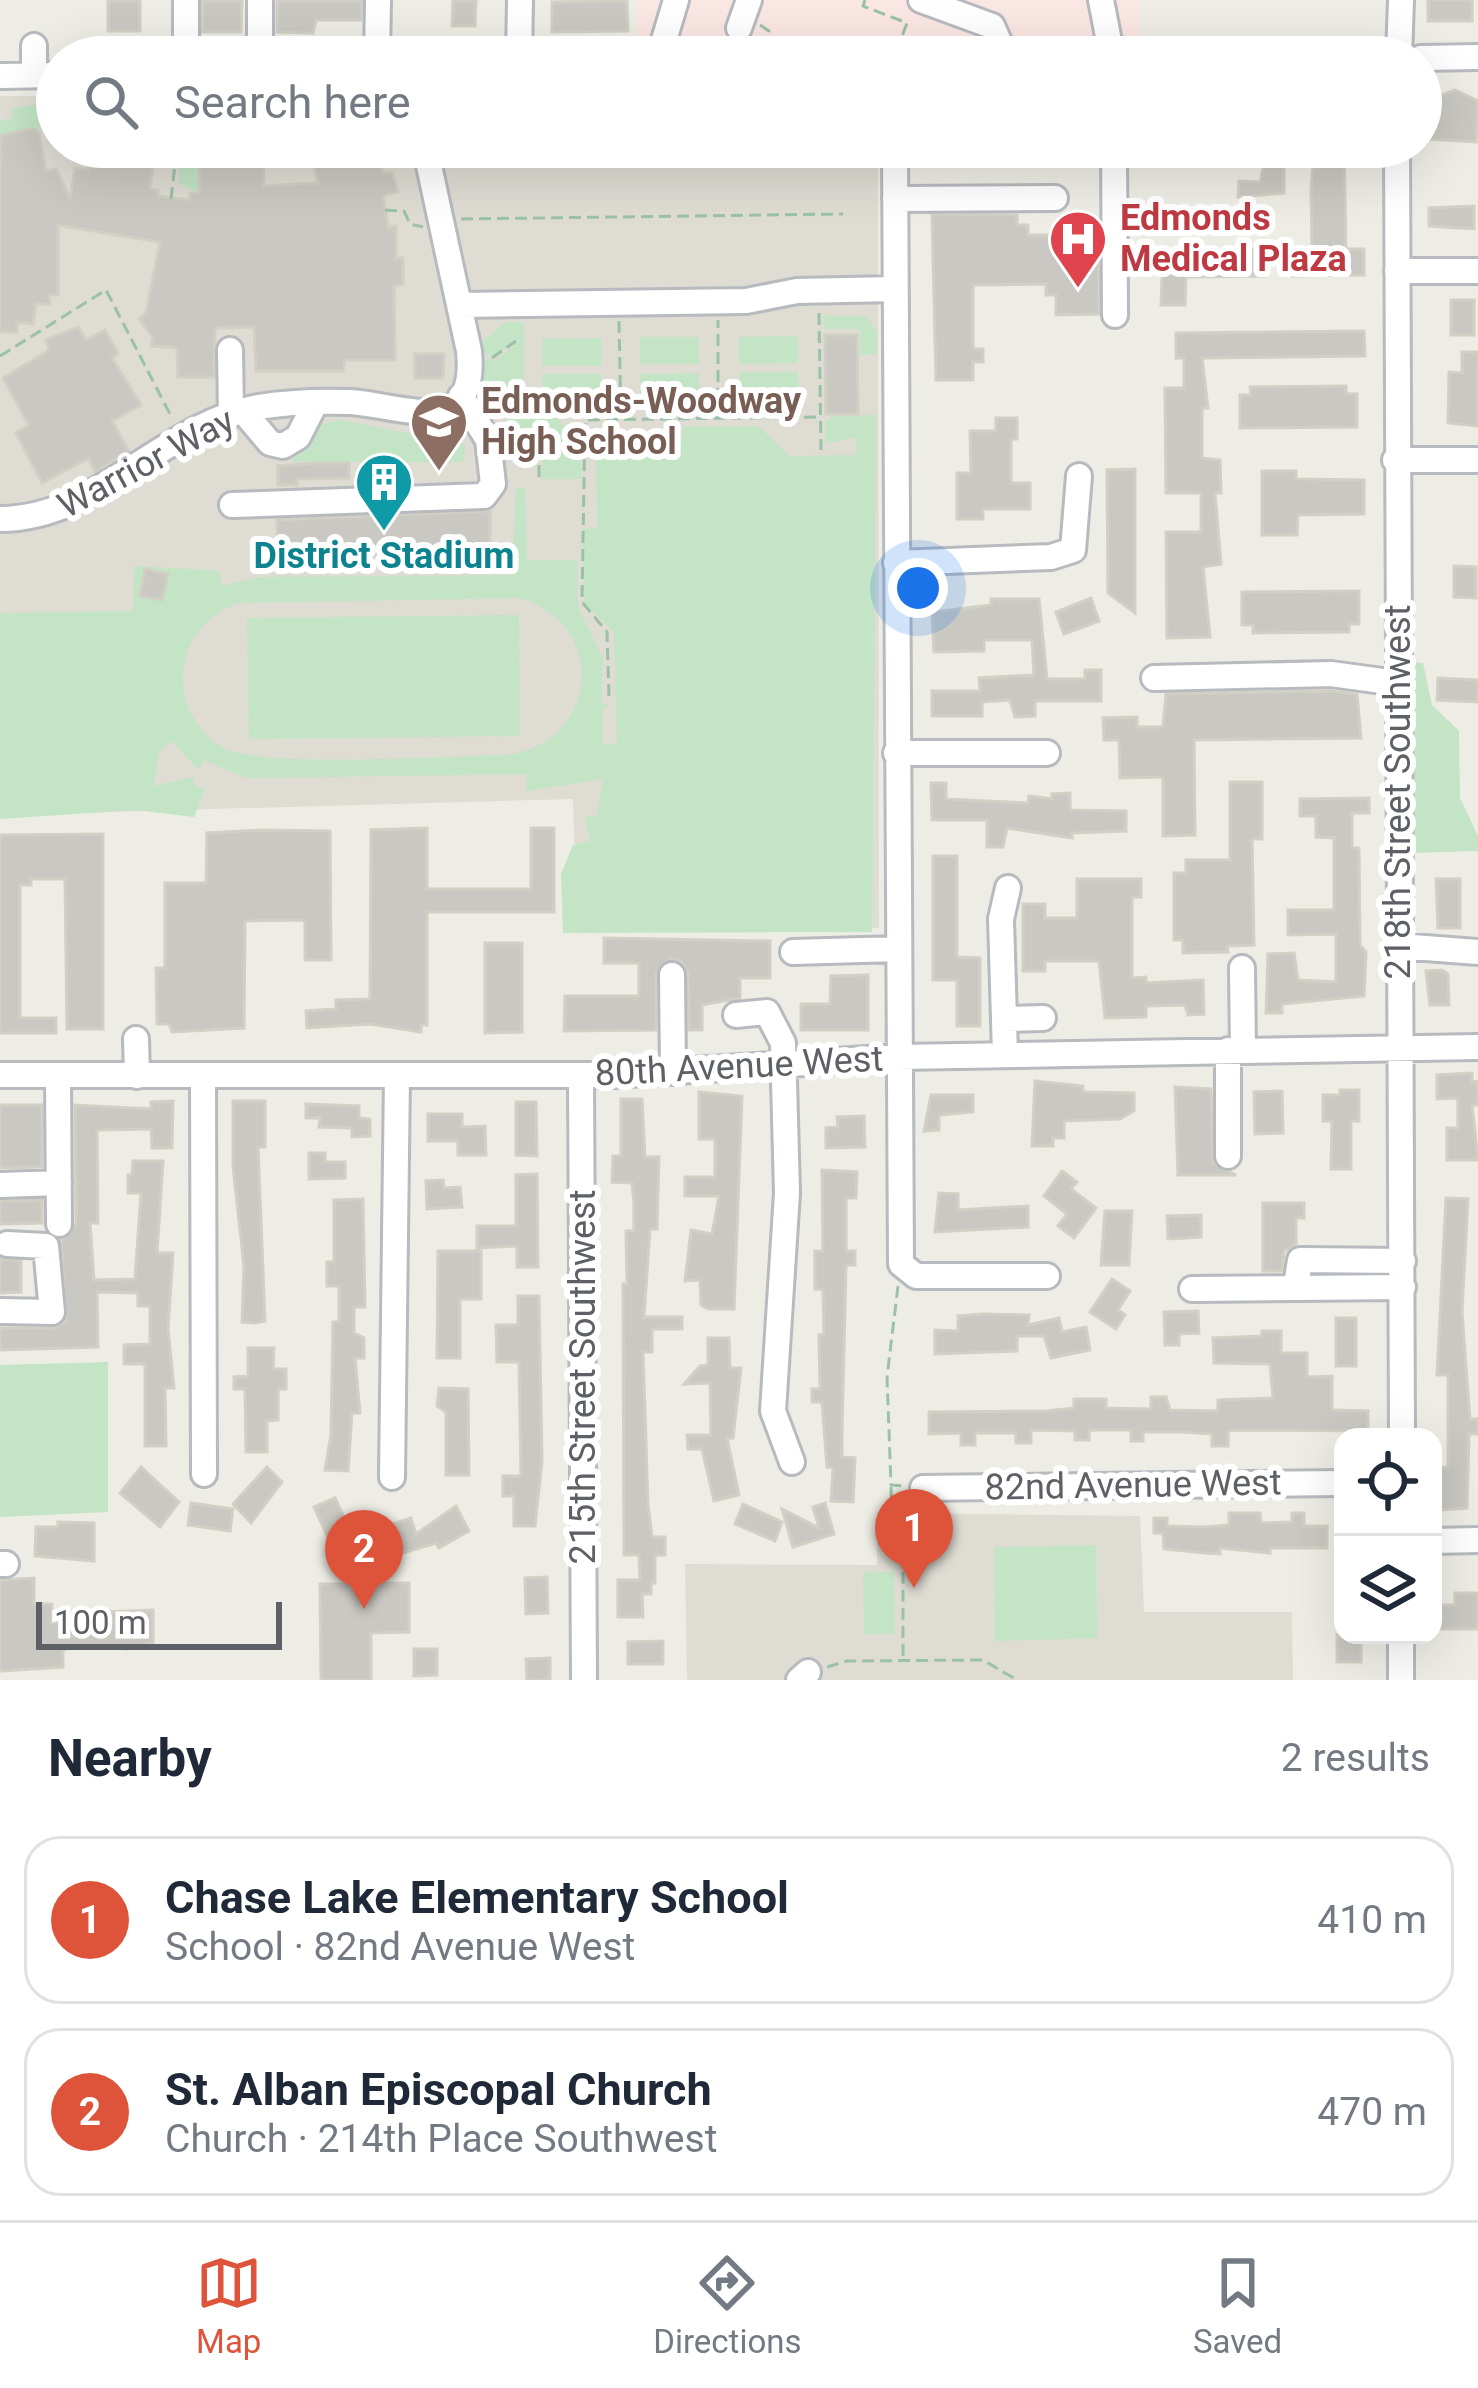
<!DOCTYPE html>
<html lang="en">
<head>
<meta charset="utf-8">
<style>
  :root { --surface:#fff; --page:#f2f2f3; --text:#1f2937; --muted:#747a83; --line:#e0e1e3; --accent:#de543b }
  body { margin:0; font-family:Roboto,sans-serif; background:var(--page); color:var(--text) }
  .controls { position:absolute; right:36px; bottom:36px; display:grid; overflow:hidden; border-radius:24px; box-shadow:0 12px 48px #0002 }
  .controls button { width:108px; height:108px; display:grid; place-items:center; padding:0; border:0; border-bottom:3px solid var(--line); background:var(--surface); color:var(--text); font:60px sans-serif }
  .scale { position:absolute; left:36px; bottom:30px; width:246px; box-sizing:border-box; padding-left:12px; border:6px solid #5d6064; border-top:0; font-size:33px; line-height:42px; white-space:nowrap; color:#5d6064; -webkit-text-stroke:9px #fff; paint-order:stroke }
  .you { position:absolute; left:918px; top:588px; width:42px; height:42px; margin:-30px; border:9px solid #fff; border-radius:50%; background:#1a73e8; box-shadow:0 0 0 18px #1a73e833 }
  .badge { display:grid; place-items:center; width:78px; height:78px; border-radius:50%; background:var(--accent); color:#fff; font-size:39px; font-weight:700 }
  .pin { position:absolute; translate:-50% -99px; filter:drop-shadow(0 3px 6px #0008) }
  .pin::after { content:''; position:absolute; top:63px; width:42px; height:36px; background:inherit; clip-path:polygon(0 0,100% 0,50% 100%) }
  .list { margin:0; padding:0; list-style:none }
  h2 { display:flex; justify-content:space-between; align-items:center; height:156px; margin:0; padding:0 48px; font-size:51px }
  h2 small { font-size:39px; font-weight:400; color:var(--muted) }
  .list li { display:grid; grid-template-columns:78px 1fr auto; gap:36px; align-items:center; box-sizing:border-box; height:168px; margin:0 24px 24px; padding:0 24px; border:3px solid var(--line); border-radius:36px }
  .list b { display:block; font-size:45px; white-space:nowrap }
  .list p { margin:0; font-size:39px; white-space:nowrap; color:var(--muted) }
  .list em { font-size:39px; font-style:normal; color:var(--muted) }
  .icon { flex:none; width:66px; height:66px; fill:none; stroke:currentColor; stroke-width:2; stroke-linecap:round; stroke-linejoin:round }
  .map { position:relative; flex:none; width:1478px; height:1680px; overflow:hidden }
  .search { position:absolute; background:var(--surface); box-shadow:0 12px 48px #0002; left:36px; right:36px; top:36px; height:132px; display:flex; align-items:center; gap:30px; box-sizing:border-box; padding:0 42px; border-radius:66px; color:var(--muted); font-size:45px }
  .sheet { height:540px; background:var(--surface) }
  nav { display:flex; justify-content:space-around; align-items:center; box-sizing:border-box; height:168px; border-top:3px solid var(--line); background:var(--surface); font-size:33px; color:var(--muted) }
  nav a { display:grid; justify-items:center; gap:6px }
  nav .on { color:var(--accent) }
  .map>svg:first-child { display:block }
  .education { fill:#dedcd3 }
  .medical { fill:#fae6e2 }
  .green { fill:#c3e4c5; fill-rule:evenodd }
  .building { fill:#cac8c2; stroke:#d2cfc4; stroke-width:3 }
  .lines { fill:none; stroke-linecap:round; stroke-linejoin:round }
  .minor-casing { stroke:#b7babe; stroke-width:30 }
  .path { stroke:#9bc2a9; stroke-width:3; stroke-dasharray:12 6; stroke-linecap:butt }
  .minor { stroke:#fff; stroke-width:24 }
  .labels { text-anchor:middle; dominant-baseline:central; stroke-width:12; stroke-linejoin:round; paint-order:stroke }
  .health-label { font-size:36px; font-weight:bold; fill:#be3a42; stroke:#fff; text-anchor:start }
  .education-label { font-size:36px; font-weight:bold; fill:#785e54; stroke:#fff; text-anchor:start }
  .street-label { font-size:36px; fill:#5d6064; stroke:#fff }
  .culture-label { font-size:36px; font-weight:bold; fill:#0d838f; stroke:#fff }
</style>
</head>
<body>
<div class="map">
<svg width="1478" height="1680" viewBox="0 0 1478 1680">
  <rect width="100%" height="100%" fill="#eeede5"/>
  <path class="education" d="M0 96H57V147H878L879 928 577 931 573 799 0 815Z
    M877 1513 1140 1516 1144 1612H1292L1293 1680H687L685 1564 877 1565Z"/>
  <path class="medical" d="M637 0H1139V45L637 42Z"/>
  <path class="green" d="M57 102V126L0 136V120L12 119V108Z
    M181 147H223L222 152H200L199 193 178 184Z
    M824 315 868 317 877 333V354L860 355V329H824Z
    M506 322H524V414H555L562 425H580L581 455 520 432 485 403 482 359 496 360 517 343 492 356 483 352V341Z
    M798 336V363L739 364V337Z
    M640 337H699V364H640Z
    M601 338V366H542V339Z
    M739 372H798V399H739Z
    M699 373 700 400 640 401V374Z
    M542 374H601V401L542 402Z
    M876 415 872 932 563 933 561 874 573 845 590 841 585 817 597 815 604 774 603 779 526 791 527 774 246 778 204 760 199 770 171 741 159 752 154 786 193 777 194 785 205 789 194 817 135 810 0 819V613L133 611 134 566 220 571 222 586 261 577 512 575 516 488 525 487 527 560H577L578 607 603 658 601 703 609 704 603 710V744H617L614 632 584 603 582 529 597 528 596 453 607 442 682 441 683 426H758L789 456 856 455V437L825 444V422L833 416ZM518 598C610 621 599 746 505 755 451 756 265 768 226 749 198 735 181 704 183 673 185 639 207 616 237 603Z
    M340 420 465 444 464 462H292C305 438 311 424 340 420Z
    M544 446 581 461V479H541Z
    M519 615 520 736 249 739 247 618Z
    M1406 662 1423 663 1432 705 1459 731 1460 798 1478 836V851L1409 853Z
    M108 1362V1512L0 1517V1365Z
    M1096 1545 1097 1638 995 1641 994 1547Z
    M863 1572H894L895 1634H864Z"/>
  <path class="building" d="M108 0H140V31H108Z
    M202 0H242L241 32H202Z
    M277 0H362L361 20H316L313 33 277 32Z
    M453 0H476L475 26H452Z
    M1428 0H1472V21H1428Z
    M627 1 628 31 552 32V2Z
    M1455 90 1478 101 1476 142 1428 139V101Z
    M32 128 39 133 46 171 56 169 70 198 75 168 88 170 91 147 156 148 150 189 158 190V196L189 200 190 193H199L200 152 263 147 264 186 318 183 310 147H377L383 173H392L398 192 383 196 388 227 396 226V259L403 258V284L394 286 395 360H345L343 371H256L254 327 215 328 214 377H178L177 348 151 346 153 337 139 319 146 313 160 242 58 225V295H49L50 304H36L33 324 17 322V332H0V136Z
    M1320 147H1344L1346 249H1364V275L1293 276V250H1312L1311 189 1313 167H1321Z
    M1284 162V193L1238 197 1239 181 1260 182 1264 165Z
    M1474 206V229L1429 226V208Z
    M932 215H1017V225H1028V235H1056V222L1098 221 1099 314 1056 315V295H1046V284L973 285V349H983V362H973V380H936Z
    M1196 249H1260L1264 276 1186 277 1185 305H1161L1163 253Z
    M1451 300H1474V335H1451Z
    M78 327 86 340 105 330 118 353 112 358 141 405 112 421 129 451 95 472 89 458 42 483 16 433 29 425 3 378 49 350 46 340Z
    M1364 331 1365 356 1202 358 1208 408H1202V458L1220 460 1221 493H1215L1221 564 1203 567 1210 637 1167 638 1166 532H1201V493H1166L1165 388H1184V358H1176V333Z
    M825 335H857L858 414H826Z
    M1462 352H1478L1477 426 1448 423 1449 372 1462 373Z
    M415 354H444L443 378H415Z
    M1346 386V394H1357V427L1240 428V395H1251L1250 387Z
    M996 418H1017V439H1011V483H1030V509H983V519H957V473H971L970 431H996Z
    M319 463H349V478L297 479V485H278V466Z
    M1135 469V613L1108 593 1107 470Z
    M1262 471H1296V479L1364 480V514L1298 515 1297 535H1262Z
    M490 511V556L278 558 277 520Z
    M1454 566 1476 567V598L1454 597Z
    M145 569 168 574 162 600 140 596Z
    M1359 591V624H1349V632L1253 633V625H1242V592Z
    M1091 598 1099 621 1064 634 1056 612Z
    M991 599H1039L1047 679H1085V670H1101V701H1035V716L1015 717 1010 700 982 702V716H932V691H980L979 678 1034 675 1032 640H984V651L934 652 932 612 991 605Z
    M1438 678 1478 680V702L1437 700Z
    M1330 691 1357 694 1361 738 1194 740 1195 835 1163 836V777L1120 778 1119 740H1104L1103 718 1137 717V727H1163L1166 694Z
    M1230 782H1262V839H1252L1254 945 1227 946 1228 952 1183 953V940H1174V873H1186V860H1230Z
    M931 783H946V799L1028 803 1029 796 1052 799V794L1070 793V810L1126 811V831L1072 833V838L1007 828 1003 847H987V820H932Z
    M1369 798V813H1352V848H1359L1360 945 1366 952 1364 996 1282 1004V1013H1266L1268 954 1294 953 1298 980 1336 982V934L1288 935V910H1334V838L1316 837V816H1300V799Z
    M427 828V889H531V828H554V912H427V1025H421V1032L370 1024 307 1028 306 1011 336 1009V1000L370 999 371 830Z
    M261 830 330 831 331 960H305V920L245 921 244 1028 172 1032 169 1024H157L156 968H165V883H206L207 833Z
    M103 834V1029H67L65 879H31V885H20V1018H56V1033H0V835Z
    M933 856H957V957L980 958V1026H957V980H933Z
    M1077 879H1141V897H1132V978L1146 977V983L1203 980 1204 1014 1188 1015 1185 1005 1146 1006V1017L1105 1018 1099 961H1045V971H1023V904H1045V918H1077Z
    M1436 879H1460V928H1438Z
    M604 938 770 941V978H740V998L702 1005V1030H689L688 974 681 961 671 959 656 974V1030L564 1031 565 996H639V963H604Z
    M485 943H522V1032L485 1033Z
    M1442 970 1448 974 1449 1005H1430L1426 971Z
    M868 975V1030H801V1004H830L831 976Z
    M1472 1073V1082L1478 1081V1105H1472L1478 1160H1447V1128H1458V1098L1437 1099V1075Z
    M1035 1081 1083 1086V1092L1134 1093V1111L1120 1119 1064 1121V1138H1053V1146H1032Z
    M1175 1087 1211 1089 1213 1163 1236 1175H1178Z
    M1340 1090H1359V1121H1351V1169H1331L1332 1121H1323V1095H1340Z
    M1282 1091 1283 1133 1255 1134 1254 1092Z
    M699 1092 742 1096 734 1309H708L701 1305 700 1280 685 1281 691 1230 712 1234 719 1196H685V1177H715V1139H699Z
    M931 1095H973V1112L939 1115V1130L924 1131Z
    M621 1099H642L645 1157H659L657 1229H650L644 1317H682V1329H652V1352H643L648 1504 652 1537H665V1555H655V1583H651V1594H642L643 1617H618V1580H640L639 1555H624L623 1284H627L626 1231H634V1204L632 1183 612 1182 613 1156H621Z
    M173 1101 172 1148H152L151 1129 97 1130 98 1223H90L94 1280 135 1279 141 1193H128V1175H132L133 1161H163L157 1253H173L168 1329 174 1388H165L166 1446H145V1364H124V1345L150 1344V1306H138V1293L97 1292 98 1347 0 1350V1328H52L66 1322 61 1240 76 1224 75 1105 151 1109V1102Z
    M233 1101H265V1147H258L265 1321 255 1323 242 1322 244 1266 233 1167Z
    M516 1102H536L537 1156 516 1155Z
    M306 1104 359 1106V1118L370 1119V1136L352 1137V1128L319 1127 320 1118H306Z
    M0 1105H42V1167L0 1168Z
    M428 1114H462V1127L485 1126 486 1155H458V1141H428Z
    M864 1116 865 1147 826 1148V1128L838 1127 837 1117Z
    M309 1153H325V1162H345V1178L309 1179Z
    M822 1170 857 1172 856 1198H846V1251H855V1265H846L842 1432V1457L855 1458 853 1502 831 1501 833 1468 827 1467 822 1402H812V1389H820L819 1335H824L823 1289H815V1251H823Z
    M1062 1171 1077 1182 1071 1189 1096 1208 1074 1238 1058 1226 1067 1214 1044 1196Z
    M537 1174 538 1267H517V1246L477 1248V1226H516V1175Z
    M443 1180 444 1188 460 1187 462 1207 427 1209 426 1181Z
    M939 1193 958 1194V1210L1028 1206V1227L935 1232Z
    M1446 1198 1468 1199 1462 1312 1470 1419H1478V1434H1469L1467 1508 1441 1510 1434 1468 1448 1467V1375H1437Z
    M363 1199 365 1307H354V1333L364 1338V1358H355L360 1413H352L348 1471 325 1470 331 1434 333 1322H339V1286H327V1262H334V1200Z
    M42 1200V1223L0 1224V1201Z
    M1263 1203H1304V1218H1296V1244L1284 1251 1282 1271H1263Z
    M1105 1211H1132L1129 1265H1101Z
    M1201 1215V1237L1168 1239 1167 1216Z
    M438 1251H481V1299H460V1358H437Z
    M0 1259 21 1261V1292L0 1293Z
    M1112 1279 1130 1291 1118 1310 1125 1315 1116 1329 1090 1312Z
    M518 1296H539L542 1461 535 1526H514V1496H503V1476H521L519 1362H497L496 1325H518Z
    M1198 1311 1199 1333 1179 1334V1345H1165L1164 1312Z
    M983 1314 1029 1315 1028 1325 1059 1318 1062 1332 1086 1327 1090 1350 1051 1358 1044 1336H1017V1351L935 1354V1330L958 1331V1316Z
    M1336 1318H1356V1366H1336Z
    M1262 1331H1281V1353H1307V1377L1332 1376V1410L1368 1411V1431L1241 1430 1228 1431V1446H1212V1434L1182 1432H1143V1441H1131V1430H1089V1440H1075V1431L1031 1430V1443H1016V1433H975V1445H961V1433L929 1434V1412L1046 1411 1074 1408V1399H1106V1408L1151 1409V1397H1166L1170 1410 1218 1411V1400L1273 1398 1270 1364 1214 1363 1213 1338 1262 1336Z
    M708 1338H729L730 1368H741L733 1438H727L739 1495 714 1501 702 1449H688L687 1435H711L710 1383 684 1384 700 1366 708 1365Z
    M248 1348H274L273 1369H286V1389H278V1420L267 1421V1452H246L245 1389H234V1377L248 1376Z
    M439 1388 468 1389 469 1475H446V1412L437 1406Z
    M141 1467 179 1502 160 1527 120 1493Z
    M267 1467 282 1482 251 1523 233 1504Z
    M335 1498 350 1530 329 1540 314 1507Z
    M191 1503 233 1509 230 1531 188 1525Z
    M825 1503 834 1534 793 1547 782 1509 819 1528 813 1507Z
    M743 1504 782 1522 775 1541 735 1524Z
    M456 1506 469 1531 439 1548 436 1543 387 1558 380 1536 396 1531 393 1524 411 1518 416 1534Z
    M1229 1513H1260L1261 1523 1292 1522V1513H1304V1526H1327V1548H1270V1553L1220 1548V1554L1205 1553 1164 1549 1163 1533H1154V1518H1167V1526L1205 1527 1229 1525Z
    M58 1522 94 1523V1561L35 1556 36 1527H58Z
    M547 1577 548 1613 526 1614 525 1578Z
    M34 1578V1604H52V1623L105 1622 104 1612 153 1610V1643L127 1649 78 1645 63 1650V1667L0 1671V1580Z
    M409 1583V1632L371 1633V1680H321L320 1584Z
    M1455 1593H1478V1629H1440V1605H1455Z
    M1337 1635H1361V1662H1337Z
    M663 1641V1664H628V1642Z
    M414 1649H437V1675L414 1676Z
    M550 1658V1680H527L526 1659Z"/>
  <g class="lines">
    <defs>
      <path id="minor" d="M921 0 992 26 1006 57
        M1101 0 1112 57
        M739 28 749 0
        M34 46V75
        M186 57V0
        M260 57V0
        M377 57 378 0
        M519 57 520 0
        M659 57 676 0
        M1399 57 1401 0
        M1421 58 1478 57
        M0 76 57 75
        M895 147 901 1264 916 1276H1047
        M1114 147 1115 315
        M1397 147 1402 1437
        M895 199 1055 198
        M1397 271H1478
        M460 305 746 301 797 291 895 289
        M230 350 231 415
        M243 411 270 443 283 446 298 437 316 402
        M1395 460H1478
        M232 505 484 496 493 484 488 440 461 396
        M0 519C98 519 164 424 258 407 288 402 320 401 350 402 401 405 478 442 469 351L425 147
        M896 563 1051 557 1073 550 1079 476
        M1154 678 1331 674 1397 683
        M896 753H1047
        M1399 946 1478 952
        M793 952 897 949
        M1242 968 1243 1050
        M672 975 673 1072
        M736 1015 767 1012 783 1043 787 1193 773 1411 792 1462
        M1005 1019 1043 1018
        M136 1039 137 1076
        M1228 1050V1156
        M1005 1054 1001 919 1008 888
        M0 1075H613L899 1057 1478 1047
        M58 1075 59 1224
        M581 1075 584 1680
        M203 1076 204 1474
        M0 1185 59 1183
        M1296 1286 1300 1260 1403 1261
        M1192 1289 1403 1287
        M0 1311 52 1312 46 1246 7 1244
        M392 1477 397 1075
        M923 1488 1343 1483
        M1433 1541 1478 1540
        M0 1564H6
        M1401 1635V1680
        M799 1680 808 1672"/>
    </defs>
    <use href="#minor" class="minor-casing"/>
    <path class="path" d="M865 0 863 6 907 23 899 44
      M760 25 769 31V45
      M171 199 177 147
      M385 210 404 211 410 224 423 227
      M461 219 843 214
      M819 313 821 450
      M619 321 621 419
      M0 356 106 290 172 418
      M492 358 516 341
      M718 418V320
      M539 477V440
      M609 696 607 632 582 602 585 420 820 417
      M898 1286 887 1377 891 1485 903 1486
      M891 1487 892 1528 903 1537V1658
      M827 1667 847 1661 983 1660 1017 1680"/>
    <use href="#minor" class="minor"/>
  </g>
  <defs>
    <symbol id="hospital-pin" viewBox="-11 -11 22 30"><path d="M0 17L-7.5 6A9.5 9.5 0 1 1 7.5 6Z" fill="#e0444e" stroke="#fff"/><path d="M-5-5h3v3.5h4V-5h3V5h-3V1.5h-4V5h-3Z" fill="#fff"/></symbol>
    <symbol id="school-pin" viewBox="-11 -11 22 30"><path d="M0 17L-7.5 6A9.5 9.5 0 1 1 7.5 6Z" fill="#8d6e63" stroke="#fff"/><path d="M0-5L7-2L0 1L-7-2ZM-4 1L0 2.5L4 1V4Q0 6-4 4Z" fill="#fff"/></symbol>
    <symbol id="building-pin" viewBox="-11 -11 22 30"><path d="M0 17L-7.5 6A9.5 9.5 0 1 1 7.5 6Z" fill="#0f9aa8" stroke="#fff"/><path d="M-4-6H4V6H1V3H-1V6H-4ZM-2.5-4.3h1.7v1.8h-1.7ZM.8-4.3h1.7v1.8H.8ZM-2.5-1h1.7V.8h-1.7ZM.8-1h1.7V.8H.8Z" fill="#fff"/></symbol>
  </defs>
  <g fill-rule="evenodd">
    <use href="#hospital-pin" x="1045" y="206" width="66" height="90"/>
    <use href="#school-pin" x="406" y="389" width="66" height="90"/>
    <use href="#building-pin" x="351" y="449" width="66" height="90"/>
  </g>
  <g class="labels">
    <g class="health-label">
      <text x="1120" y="218">Edmonds<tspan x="1120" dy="41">Medical Plaza</tspan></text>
    </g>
    <g class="education-label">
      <text x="481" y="401">Edmonds-Woodway<tspan x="481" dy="41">High School</tspan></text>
    </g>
    <g class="street-label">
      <text transform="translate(146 463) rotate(-28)">Warrior Way</text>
      <text transform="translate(1398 792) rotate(-90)">218th Street Southwest</text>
      <text transform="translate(739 1066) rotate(-3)">80th Avenue West</text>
      <text transform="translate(583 1377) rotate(-90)">215th Street Southwest</text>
      <text transform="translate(1133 1485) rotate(-1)">82nd Avenue West</text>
    </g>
    <g class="culture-label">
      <text x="384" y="556">District Stadium</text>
    </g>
  </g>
</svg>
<div class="controls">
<button><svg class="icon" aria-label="locate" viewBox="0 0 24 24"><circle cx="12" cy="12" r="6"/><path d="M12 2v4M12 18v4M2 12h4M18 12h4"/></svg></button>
<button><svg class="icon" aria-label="layers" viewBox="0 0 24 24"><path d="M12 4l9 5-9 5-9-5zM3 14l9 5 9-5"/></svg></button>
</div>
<div class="scale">100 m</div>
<div class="you"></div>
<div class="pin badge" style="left:914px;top:1588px">1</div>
<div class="pin badge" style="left:364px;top:1609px">2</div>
<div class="search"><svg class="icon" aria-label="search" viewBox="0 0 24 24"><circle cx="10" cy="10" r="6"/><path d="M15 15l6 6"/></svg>Search here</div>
</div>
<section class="sheet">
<h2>Nearby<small>2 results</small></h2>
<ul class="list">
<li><span class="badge">1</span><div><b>Chase Lake Elementary School</b><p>School · 82nd Avenue West</p></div><em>410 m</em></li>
<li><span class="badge">2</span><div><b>St. Alban Episcopal Church</b><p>Church · 214th Place Southwest</p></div><em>470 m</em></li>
</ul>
</section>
<nav>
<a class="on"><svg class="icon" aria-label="map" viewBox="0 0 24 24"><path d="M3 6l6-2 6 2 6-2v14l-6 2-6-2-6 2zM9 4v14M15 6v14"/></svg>Map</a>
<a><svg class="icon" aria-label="directions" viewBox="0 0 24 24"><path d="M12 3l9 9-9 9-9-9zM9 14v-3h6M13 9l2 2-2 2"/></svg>Directions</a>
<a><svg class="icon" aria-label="saved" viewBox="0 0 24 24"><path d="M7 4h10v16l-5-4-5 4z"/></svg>Saved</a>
</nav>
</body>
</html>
